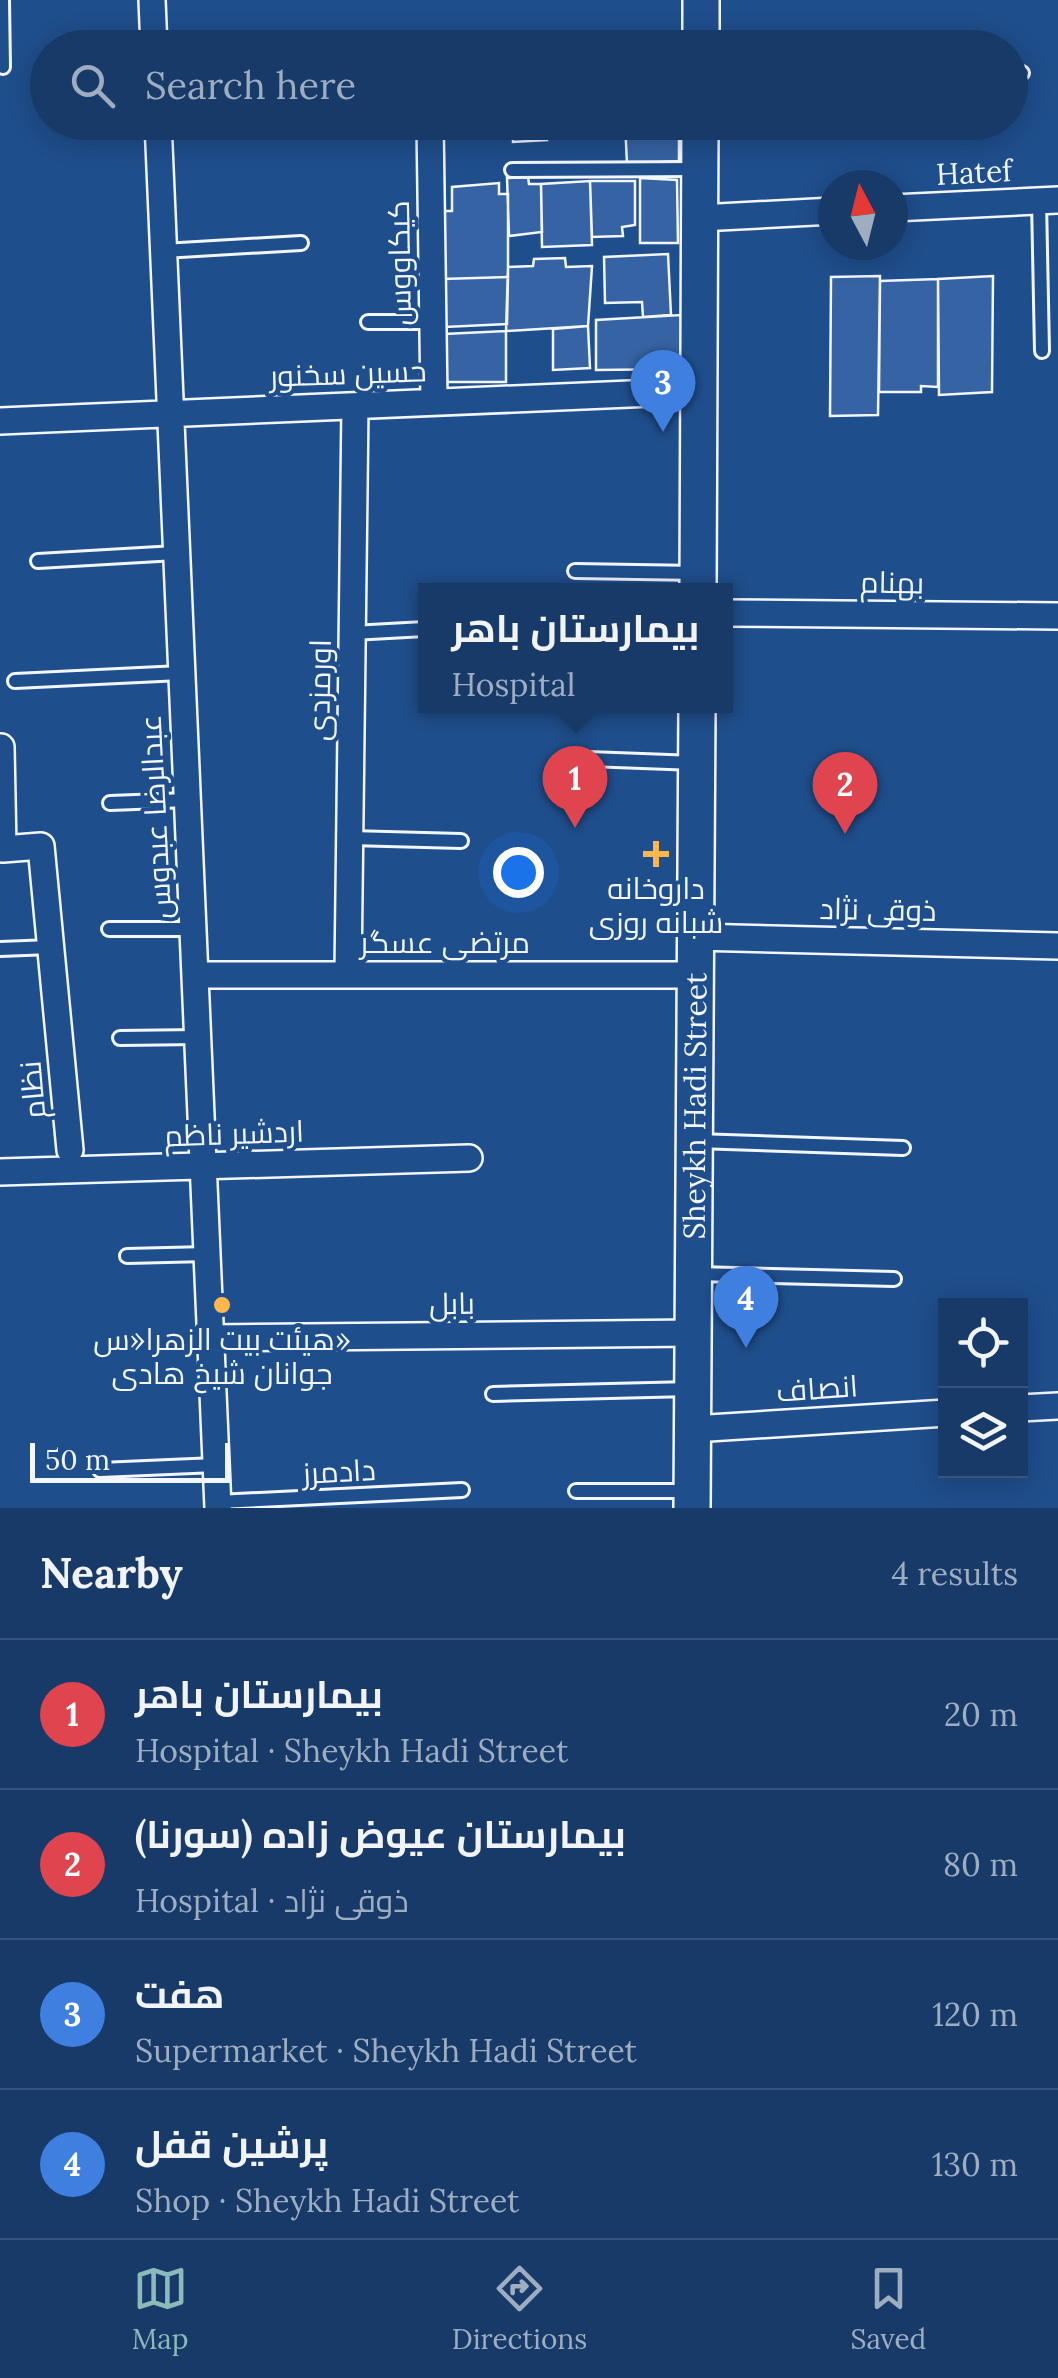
<!DOCTYPE html>
<html lang="en">
<head>
<meta charset="utf-8">
<style>
  :root { --surface:#173a69; --page:#244571; --text:#f1f3f6; --muted:#9eadc0; --line:#36547d; --accent:#8bbbb9 }
  body { margin:0; font-family:Lora,Cairo,serif; background:var(--page); color:var(--text) }
  .controls { position:absolute; right:30px; bottom:30px; display:grid; overflow:hidden; border-radius:0px; box-shadow:0 5px 25px #0003 }
  .controls button { width:90px; height:90px; display:grid; place-items:center; padding:0; border:0; border-bottom:2px solid var(--line); background:var(--surface); color:var(--text); font:50px sans-serif }
  .compass { position:absolute; left:818px; top:170px; width:90px; height:90px; border-radius:50%; background:var(--surface); box-shadow:0 5px 25px #0003; rotate:353deg }
  .scale { position:absolute; left:30px; bottom:25px; width:200px; box-sizing:border-box; padding-left:10px; border:5px solid #f2f6ff; border-top:0; font-size:28px; line-height:35px; white-space:nowrap; color:#f2f6ff; -webkit-text-stroke:8px #1f4e8c; paint-order:stroke }
  .you { position:absolute; left:518px; top:872px; width:35px; height:35px; margin:-25px; border:8px solid #fff; border-radius:50%; background:#1a73e8; box-shadow:0 0 0 15px #1a73e833 }
  .badge { display:grid; place-items:center; width:65px; height:65px; border-radius:50%; background:var(--accent); color:#fff; font-size:32px; font-weight:700 }
  .pin { position:absolute; translate:-50% -82px; filter:drop-shadow(0 2px 5px #0008) }
  .pin::after { content:''; position:absolute; top:52px; width:35px; height:30px; background:inherit; clip-path:polygon(0 0,100% 0,50% 100%) }
  .popup { position:absolute; left:418px; top:583px; width:315px; height:130px; box-sizing:border-box; display:grid; place-content:center; border-radius:0px; background:var(--surface); filter:drop-shadow(0 2px 8px #0005); font-size:32px; white-space:nowrap; color:var(--muted) }
  .popup b { font-size:38px; color:var(--text) }
  .popup::after { content:''; position:absolute; left:50%; top:100%; margin-left:-20px; border:20px solid transparent; border-top-color:var(--surface) }
  .list { margin:0; padding:0; list-style:none }
  h2 { display:flex; justify-content:space-between; align-items:center; height:130px; margin:0; padding:0 40px; font-size:42px }
  h2 small { font-size:32px; font-weight:400; color:var(--muted) }
  .list li { display:grid; grid-template-columns:65px 1fr auto; gap:30px; align-items:center; box-sizing:border-box; height:150px; padding:0 40px; border-top:2px solid var(--line) }
  .list b { display:block; font-size:38px; white-space:nowrap }
  .list p { margin:0; font-size:32px; white-space:nowrap; color:var(--muted) }
  .list em { font-size:32px; font-style:normal; color:var(--muted) }
  .icon { flex:none; width:55px; height:55px; fill:none; stroke:currentColor; stroke-width:2; stroke-linecap:round; stroke-linejoin:round }
  .map { position:relative; flex:none; width:1058px; height:1508px; overflow:hidden }
  .search { position:absolute; background:var(--surface); box-shadow:0 5px 25px #0003; left:30px; right:30px; top:30px; height:110px; display:flex; align-items:center; gap:25px; box-sizing:border-box; padding:0 35px; border-radius:55px; color:var(--muted); font-size:38px }
  .sheet { height:730px; background:var(--surface) }
  nav { display:flex; justify-content:space-around; align-items:center; box-sizing:border-box; height:140px; border-top:2px solid var(--line); background:var(--surface); font-size:28px; color:var(--muted) }
  nav a { display:grid; justify-items:center; gap:5px }
  nav .on { color:var(--accent) }
  .map>svg:first-child { display:block }
  .building { fill:#3563a3; stroke:#f2f6ff; stroke-width:2.5 }
  .lines { fill:none; stroke-linecap:round; stroke-linejoin:round }
  .lane-casing { stroke:#f2f6ff; stroke-width:18 }
  .street-casing { stroke:#f2f6ff; stroke-width:30 }
  .secondary-casing { stroke:#f2f6ff; stroke-width:40 }
  .lane { stroke:#1f4e8c; stroke-width:12 }
  .street { stroke:#1f4e8c; stroke-width:25 }
  .secondary { stroke:#1f4e8c; stroke-width:35 }
  .poi-dot { fill:#ffb74d; stroke:#1f4e8c; stroke-width:4 }
  .labels { text-anchor:middle; dominant-baseline:central; stroke-width:8; stroke-linejoin:round; paint-order:stroke }
  .street-label { font-size:30px; fill:#f2f6ff; stroke:#1f4e8c }
  .poi-label { font-size:30px; fill:#f2f6ff; stroke:#1f4e8c }
</style>
</head>
<body>
<div class="map">
<svg width="1058" height="1508" viewBox="0 0 1058 1508">
  <rect width="100%" height="100%" fill="#1f4e8c"/>
  <path class="building" d="M513 122H546L547 140 513 142Z
    M590 122H625L626 136 590 138Z
    M625 122H679V161L627 164Z
    M528 177 529 184H541L542 232 509 236 507 178Z
    M640 178 677 180 678 243H640Z
    M590 181 592 245 542 247 541 184Z
    M590 181H635V225L622 227 623 236 592 237Z
    M499 183V194H508V277L443 279 442 211H452V187Z
    M668 254 671 315 643 317 642 302 605 303 604 257Z
    M565 258 566 267 592 266 588 326 506 331 508 267 533 266 534 259Z
    M880 276 878 415 830 416 831 277Z
    M993 276 992 392 939 395 938 279Z
    M508 277 507 324 445 327 443 279Z
    M938 279V387L921 386V392H879L880 281Z
    M681 315 682 369 596 370V320Z
    M588 326 590 368 553 370V329Z
    M506 331V382H446L444 334Z"/>
  <g class="lines">
    <defs>
      <path id="lane" d="M2 0 3 67
        M1010 74 1022 73
        M512 170 700 169
        M1039 201 1042 351
        M163 251 301 243
        M368 322H433
        M38 561 176 553
        M575 571 698 573
        M352 633 425 629
        M15 681 181 673
        M588 759 696 763
        M110 803 187 800
        M350 838 461 841
        M109 929H193
        M0 949 51 947
        M120 1038 198 1037
        M696 1141 903 1148
        M127 1256 207 1254
        M696 1274 894 1279
        M493 1394 691 1389
        M100 1470 216 1465
        M576 1491H689
        M218 1502 462 1490"/>
      <path id="street" d="M152 0 154 48
        M158 122 218 1508
        M430 122 434 402
        M893 208 1058 200
        M700 218 833 211
        M0 421 699 391
        M725 613 1058 616
        M1 747 3 849 41 846 70 1150
        M695 937 1058 946
        M348 974 355 406
        M195 975H694
        M0 1172 469 1158
        M211 1338 693 1333
        M1020 1408 1058 1406
        M693 1429 946 1413"/>
      <g id="secondary">
        <path d="M701 48V0"/>
        <path d="M698 590 700 122"/>
        <path id="s1" d="M692 1508 697 706"/>
      </g>
    </defs>
    <use href="#lane" class="lane-casing"/>
    <use href="#street" class="street-casing"/>
    <use href="#secondary" class="secondary-casing"/>
    <use href="#lane" class="lane"/>
    <use href="#street" class="street"/>
    <use href="#secondary" class="secondary"/>
  </g>
  <g class="poi-dot">
    <path d="M651 839h10v10h10v10h-10v10h-10v-10h-10v-10h10z"/>
    <circle cx="222" cy="1305" r="10"/>
  </g>
  <g class="labels">
    <g class="street-label">
      <text transform="translate(974 172) rotate(-3)">Hatef</text>
      <text transform="translate(399 263) rotate(-91)">کیکاووس</text>
      <text transform="translate(348 373) rotate(-2)">حسین سخنور</text>
      <text transform="translate(892 582) rotate(1)">بهنام</text>
      <text transform="translate(319 690) rotate(-89)">اورمزدی</text>
      <text transform="translate(155 817) rotate(-93)">عبدالرضا عبدوس</text>
      <text transform="translate(878 909) rotate(1)">ذوقی نژاد</text>
      <text x="445" y="942">مرتضی عسگر</text>
      <text transform="translate(32 1090) rotate(-95)">نظام</text>
      <text stroke="none"><textPath href="#s1" startOffset="402">Sheykh Hadi Street</textPath></text>
      <text transform="translate(234 1133) rotate(-2)">اردشیر ناظم</text>
      <text transform="translate(452 1303) rotate(-1)">بابل</text>
      <text transform="translate(817 1388) rotate(-4)">انصاف</text>
      <text transform="translate(339 1471) rotate(-3)">دادمرز</text>
    </g>
    <g class="poi-label">
      <text x="656" y="888">داروخانه<tspan x="656" dy="34">شبانه روزی</tspan></text>
      <text x="222" y="1339">هیئت بیت الزهرا«س»<tspan x="222" dy="34">جوانان شیخ هادی</tspan></text>
    </g>
  </g>
</svg>
<div class="controls">
<button><svg class="icon" aria-label="locate" viewBox="0 0 24 24"><circle cx="12" cy="12" r="6"/><path d="M12 2v4M12 18v4M2 12h4M18 12h4"/></svg></button>
<button><svg class="icon" aria-label="layers" viewBox="0 0 24 24"><path d="M12 4l9 5-9 5-9-5zM3 14l9 5 9-5"/></svg></button>
</div>
<svg class="compass" viewBox="-18 -18 36 36"><path d="M0-13l5 13h-10z" fill="#e53935"/><path d="M0 13l5-13h-10z" fill="#9eadc0"/></svg>
<div class="scale">50 m</div>
<div class="you"></div>
<div class="pin badge" style="left:575px;top:828px;background:#e0444e">1</div>
<div class="popup"><b>بیمارستان باهر</b>Hospital</div>
<div class="pin badge" style="left:845px;top:834px;background:#e0444e">2</div>
<div class="pin badge" style="left:663px;top:432px;background:#3f7fe0">3</div>
<div class="pin badge" style="left:746px;top:1348px;background:#3f7fe0">4</div>
<div class="search"><svg class="icon" aria-label="search" viewBox="0 0 24 24"><circle cx="10" cy="10" r="6"/><path d="M15 15l6 6"/></svg>Search here</div>
</div>
<section class="sheet">
<h2>Nearby<small>4 results</small></h2>
<ul class="list">
<li><span class="badge" style="background:#e0444e">1</span><div><b>بیمارستان باهر</b><p>Hospital · Sheykh Hadi Street</p></div><em>20 m</em></li>
<li><span class="badge" style="background:#e0444e">2</span><div><b>بیمارستان عیوض زاده (سورنا)</b><p>Hospital · ذوقی نژاد</p></div><em>80 m</em></li>
<li><span class="badge" style="background:#3f7fe0">3</span><div><b>هفت</b><p>Supermarket · Sheykh Hadi Street</p></div><em>120 m</em></li>
<li><span class="badge" style="background:#3f7fe0">4</span><div><b>پرشین قفل</b><p>Shop · Sheykh Hadi Street</p></div><em>130 m</em></li>
</ul>
</section>
<nav>
<a class="on"><svg class="icon" aria-label="map" viewBox="0 0 24 24"><path d="M3 6l6-2 6 2 6-2v14l-6 2-6-2-6 2zM9 4v14M15 6v14"/></svg>Map</a>
<a><svg class="icon" aria-label="directions" viewBox="0 0 24 24"><path d="M12 3l9 9-9 9-9-9zM9 14v-3h6M13 9l2 2-2 2"/></svg>Directions</a>
<a><svg class="icon" aria-label="saved" viewBox="0 0 24 24"><path d="M7 4h10v16l-5-4-5 4z"/></svg>Saved</a>
</nav>
</body>
</html>
